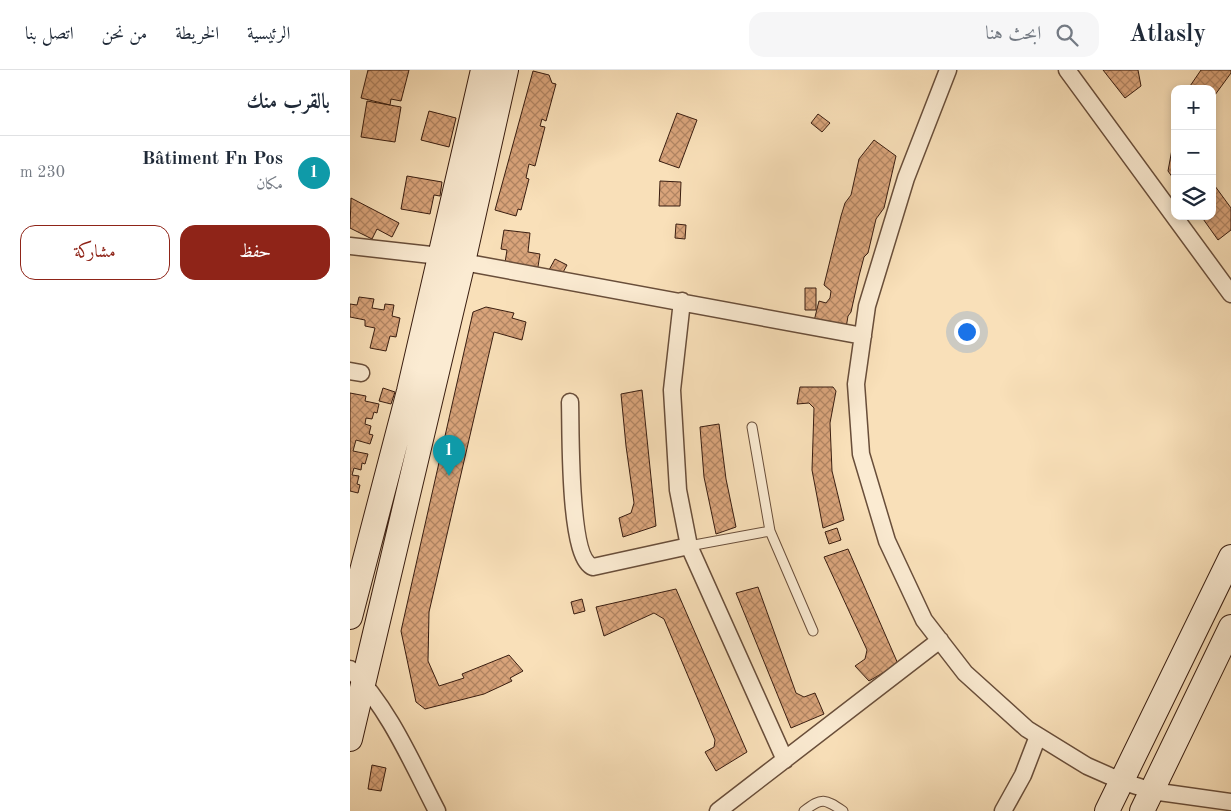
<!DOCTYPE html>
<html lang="ar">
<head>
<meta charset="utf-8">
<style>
  :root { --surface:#fff; --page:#f6f6f7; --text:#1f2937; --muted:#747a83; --line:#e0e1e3; --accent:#8f2418 }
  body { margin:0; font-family:"Old Standard TT",Amiri,serif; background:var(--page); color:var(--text); direction:rtl }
  .controls { position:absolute; right:15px; top:15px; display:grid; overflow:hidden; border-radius:10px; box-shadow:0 2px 8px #0003 }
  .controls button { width:45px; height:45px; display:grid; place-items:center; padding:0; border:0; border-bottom:1px solid var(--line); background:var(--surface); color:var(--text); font:25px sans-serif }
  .you { position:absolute; left:616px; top:261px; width:18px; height:18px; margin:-12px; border:4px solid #fff; border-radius:50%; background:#1a73e8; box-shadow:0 0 0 8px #1a73e833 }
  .badge { display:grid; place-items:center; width:32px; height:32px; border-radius:50%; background:var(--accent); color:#fff; font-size:16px; font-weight:700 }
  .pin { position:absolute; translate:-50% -41px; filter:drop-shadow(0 1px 2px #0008) }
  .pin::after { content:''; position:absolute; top:26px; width:18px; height:15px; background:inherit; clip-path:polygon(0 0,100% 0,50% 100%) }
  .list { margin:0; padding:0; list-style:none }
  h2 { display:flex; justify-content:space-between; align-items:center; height:65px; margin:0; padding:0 20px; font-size:21px }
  h2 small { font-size:16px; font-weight:400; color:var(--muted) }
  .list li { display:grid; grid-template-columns:32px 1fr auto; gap:15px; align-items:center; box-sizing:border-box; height:75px; padding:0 20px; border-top:1px solid var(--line) }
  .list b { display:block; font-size:19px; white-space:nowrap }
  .list p { margin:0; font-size:16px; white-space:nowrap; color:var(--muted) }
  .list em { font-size:16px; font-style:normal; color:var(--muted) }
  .actions { display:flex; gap:10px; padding:15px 20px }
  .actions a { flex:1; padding:11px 0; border:1px solid var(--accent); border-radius:15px; text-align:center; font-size:18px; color:var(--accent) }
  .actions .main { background:var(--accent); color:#fff }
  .icon { flex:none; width:28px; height:28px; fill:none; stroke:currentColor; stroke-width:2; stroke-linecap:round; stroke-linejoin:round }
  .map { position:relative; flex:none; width:881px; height:741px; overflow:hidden; direction:ltr }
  header { display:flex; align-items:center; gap:30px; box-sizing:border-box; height:70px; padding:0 25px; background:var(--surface); border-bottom:1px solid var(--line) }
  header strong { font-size:24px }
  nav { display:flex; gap:28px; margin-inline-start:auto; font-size:18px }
  .search { width:350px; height:45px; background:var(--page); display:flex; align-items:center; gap:12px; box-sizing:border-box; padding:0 18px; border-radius:15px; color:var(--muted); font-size:19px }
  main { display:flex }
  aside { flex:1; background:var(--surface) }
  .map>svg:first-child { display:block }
  .building { fill:url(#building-cross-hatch); stroke:#391d10 }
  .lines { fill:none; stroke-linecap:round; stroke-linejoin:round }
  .service-casing { stroke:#694e3a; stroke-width:11 }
  .minor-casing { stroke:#694e3a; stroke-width:19 }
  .secondary-casing { stroke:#391d10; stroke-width:26 }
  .service { stroke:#fbebd2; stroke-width:9 }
  .minor { stroke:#fbebd2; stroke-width:16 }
  .secondary { stroke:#fbebd2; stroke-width:24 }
</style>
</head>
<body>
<header>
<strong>Atlasly</strong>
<div class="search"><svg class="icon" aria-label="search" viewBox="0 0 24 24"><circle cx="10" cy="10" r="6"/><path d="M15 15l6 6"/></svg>ابحث هنا</div>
<nav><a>الرئيسية</a><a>الخريطة</a><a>من نحن</a><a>اتصل بنا</a></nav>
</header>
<main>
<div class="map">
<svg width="881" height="741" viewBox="0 0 881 741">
  <defs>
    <pattern id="building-cross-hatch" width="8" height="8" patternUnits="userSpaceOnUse" patternTransform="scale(1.25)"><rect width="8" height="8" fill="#d9a47b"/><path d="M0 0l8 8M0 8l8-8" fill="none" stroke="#b18563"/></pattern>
  </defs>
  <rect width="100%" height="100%" fill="#f9e0b9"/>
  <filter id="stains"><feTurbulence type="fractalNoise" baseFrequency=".004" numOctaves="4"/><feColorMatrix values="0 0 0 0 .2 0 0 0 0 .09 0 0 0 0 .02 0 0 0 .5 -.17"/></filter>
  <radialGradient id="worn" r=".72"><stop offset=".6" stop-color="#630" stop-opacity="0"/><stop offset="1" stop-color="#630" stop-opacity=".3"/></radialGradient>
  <path class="building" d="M18 0H59L51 31 41 29 40 35 11 28Z
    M753 0H788L791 16 775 28Z
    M851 0H881V3L862 29V19H838Z
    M183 1 199 5 202 13 206 14 196 51 192 49 190 56 195 57 185 96 179 94 176 108 179 109 171 140 168 139 166 146 145 140Z
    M17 31 51 37 45 72 11 67Z
    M79 41 106 48 99 77 71 70Z
    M327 43 347 50 329 98 309 91Z
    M468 44 480 53 472 62 461 53Z
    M825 63V111L818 101Z
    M524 70 546 86 534 138 526 149 518 183 514 187 509 206 501 242 498 246 496 258 464 251 469 231 476 233 480 228 481 221 474 215 491 146 495 133 501 125 509 89Z
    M57 106 92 112 90 126 84 125 80 144 51 139Z
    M310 111 331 112 330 136H309Z
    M862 112 881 138V160L868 170 851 146H862Z
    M1 128 49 153 42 167 27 159 22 169 0 158Z
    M326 154 336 155 335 169 325 168Z
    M154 160 180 163 178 182 190 184 187 203 154 199 157 180 151 179Z
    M205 189 217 195 211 206 199 200Z
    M455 218H466V240H455Z
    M9 227 24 229 22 238 34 240 35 234 44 235 42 246 50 248 46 267 40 266 36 281 20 278 25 258 15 256V250L0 247V234L7 235Z
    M136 237 164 243 162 248 176 252 172 270 144 262 79 542 78 591 89 616 114 608 112 604 159 585 173 601 160 608 162 611 134 624 75 639 66 632 51 561 123 242Z
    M450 317H483L486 321 480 353 482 401 494 450 473 458 462 400 464 338 459 333 447 334Z
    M33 318 45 322 41 334 29 331Z
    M292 320 306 456 273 467 269 448 281 443 284 433 276 376 271 324Z
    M0 323 16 326 15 331 29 334 27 343 24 342 22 349 16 348 15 354 21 356 19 364 23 365 20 374 6 370 3 381 18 384 15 394 12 393 11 400 4 398 2 405 9 406 7 414 10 415 8 423 0 421Z
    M369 354 376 409 386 457 366 464 354 407 350 357Z
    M487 458 491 470 479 474 475 462Z
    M498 479 548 594 519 611 505 596 515 589 517 580 474 487Z
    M408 517 446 623 454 627 465 623 474 644 441 658 386 523Z
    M326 519 397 682 366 701 355 682 364 677 365 670 314 549 304 543 254 566 246 537Z
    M232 529 235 541 224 544 221 532Z
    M22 695 36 698 31 721 18 719Z"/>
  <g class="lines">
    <defs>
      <path id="service" d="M402 357 420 461 463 561
        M339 476 420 461
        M454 741C472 727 475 729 493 741"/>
      <path id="minor" d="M598 0 556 108 517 236 506 314 511 384 537 471 574 550 615 603 677 659 737 696 771 711 802 721 881 732
        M717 0 881 224
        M0 176 90 186 113 192 513 266
        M332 231 322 320 328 420 339 476 435 690
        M0 301 11 303
        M220 332C221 359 218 488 243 497L339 476
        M0 599C39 638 62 693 87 741
        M368 741 590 570
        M653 741 673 705 688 666"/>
      <path id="secondary" d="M0 547 59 321 133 0
        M0 669 113 192 156 0
        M757 741 881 487
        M792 741 881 557"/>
    </defs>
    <use href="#service" class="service-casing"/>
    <use href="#minor" class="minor-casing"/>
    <use href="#secondary" class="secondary-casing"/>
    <use href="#service" class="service"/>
    <use href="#minor" class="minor"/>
    <use href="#secondary" class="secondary"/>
  </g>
  <rect width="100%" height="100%" filter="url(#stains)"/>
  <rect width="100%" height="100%" fill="url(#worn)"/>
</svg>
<div class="controls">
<button>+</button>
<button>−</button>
<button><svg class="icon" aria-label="layers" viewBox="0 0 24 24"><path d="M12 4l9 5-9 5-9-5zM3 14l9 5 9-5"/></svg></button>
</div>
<div class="you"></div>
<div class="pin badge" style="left:99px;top:406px;background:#0f9aa8">1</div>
</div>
<aside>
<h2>بالقرب منك<small></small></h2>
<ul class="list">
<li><span class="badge" style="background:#0f9aa8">1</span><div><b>Bâtiment Fn Pos</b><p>مكان</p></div><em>230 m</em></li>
</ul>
<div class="actions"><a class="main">حفظ</a><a>مشاركة</a></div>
</aside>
</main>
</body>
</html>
